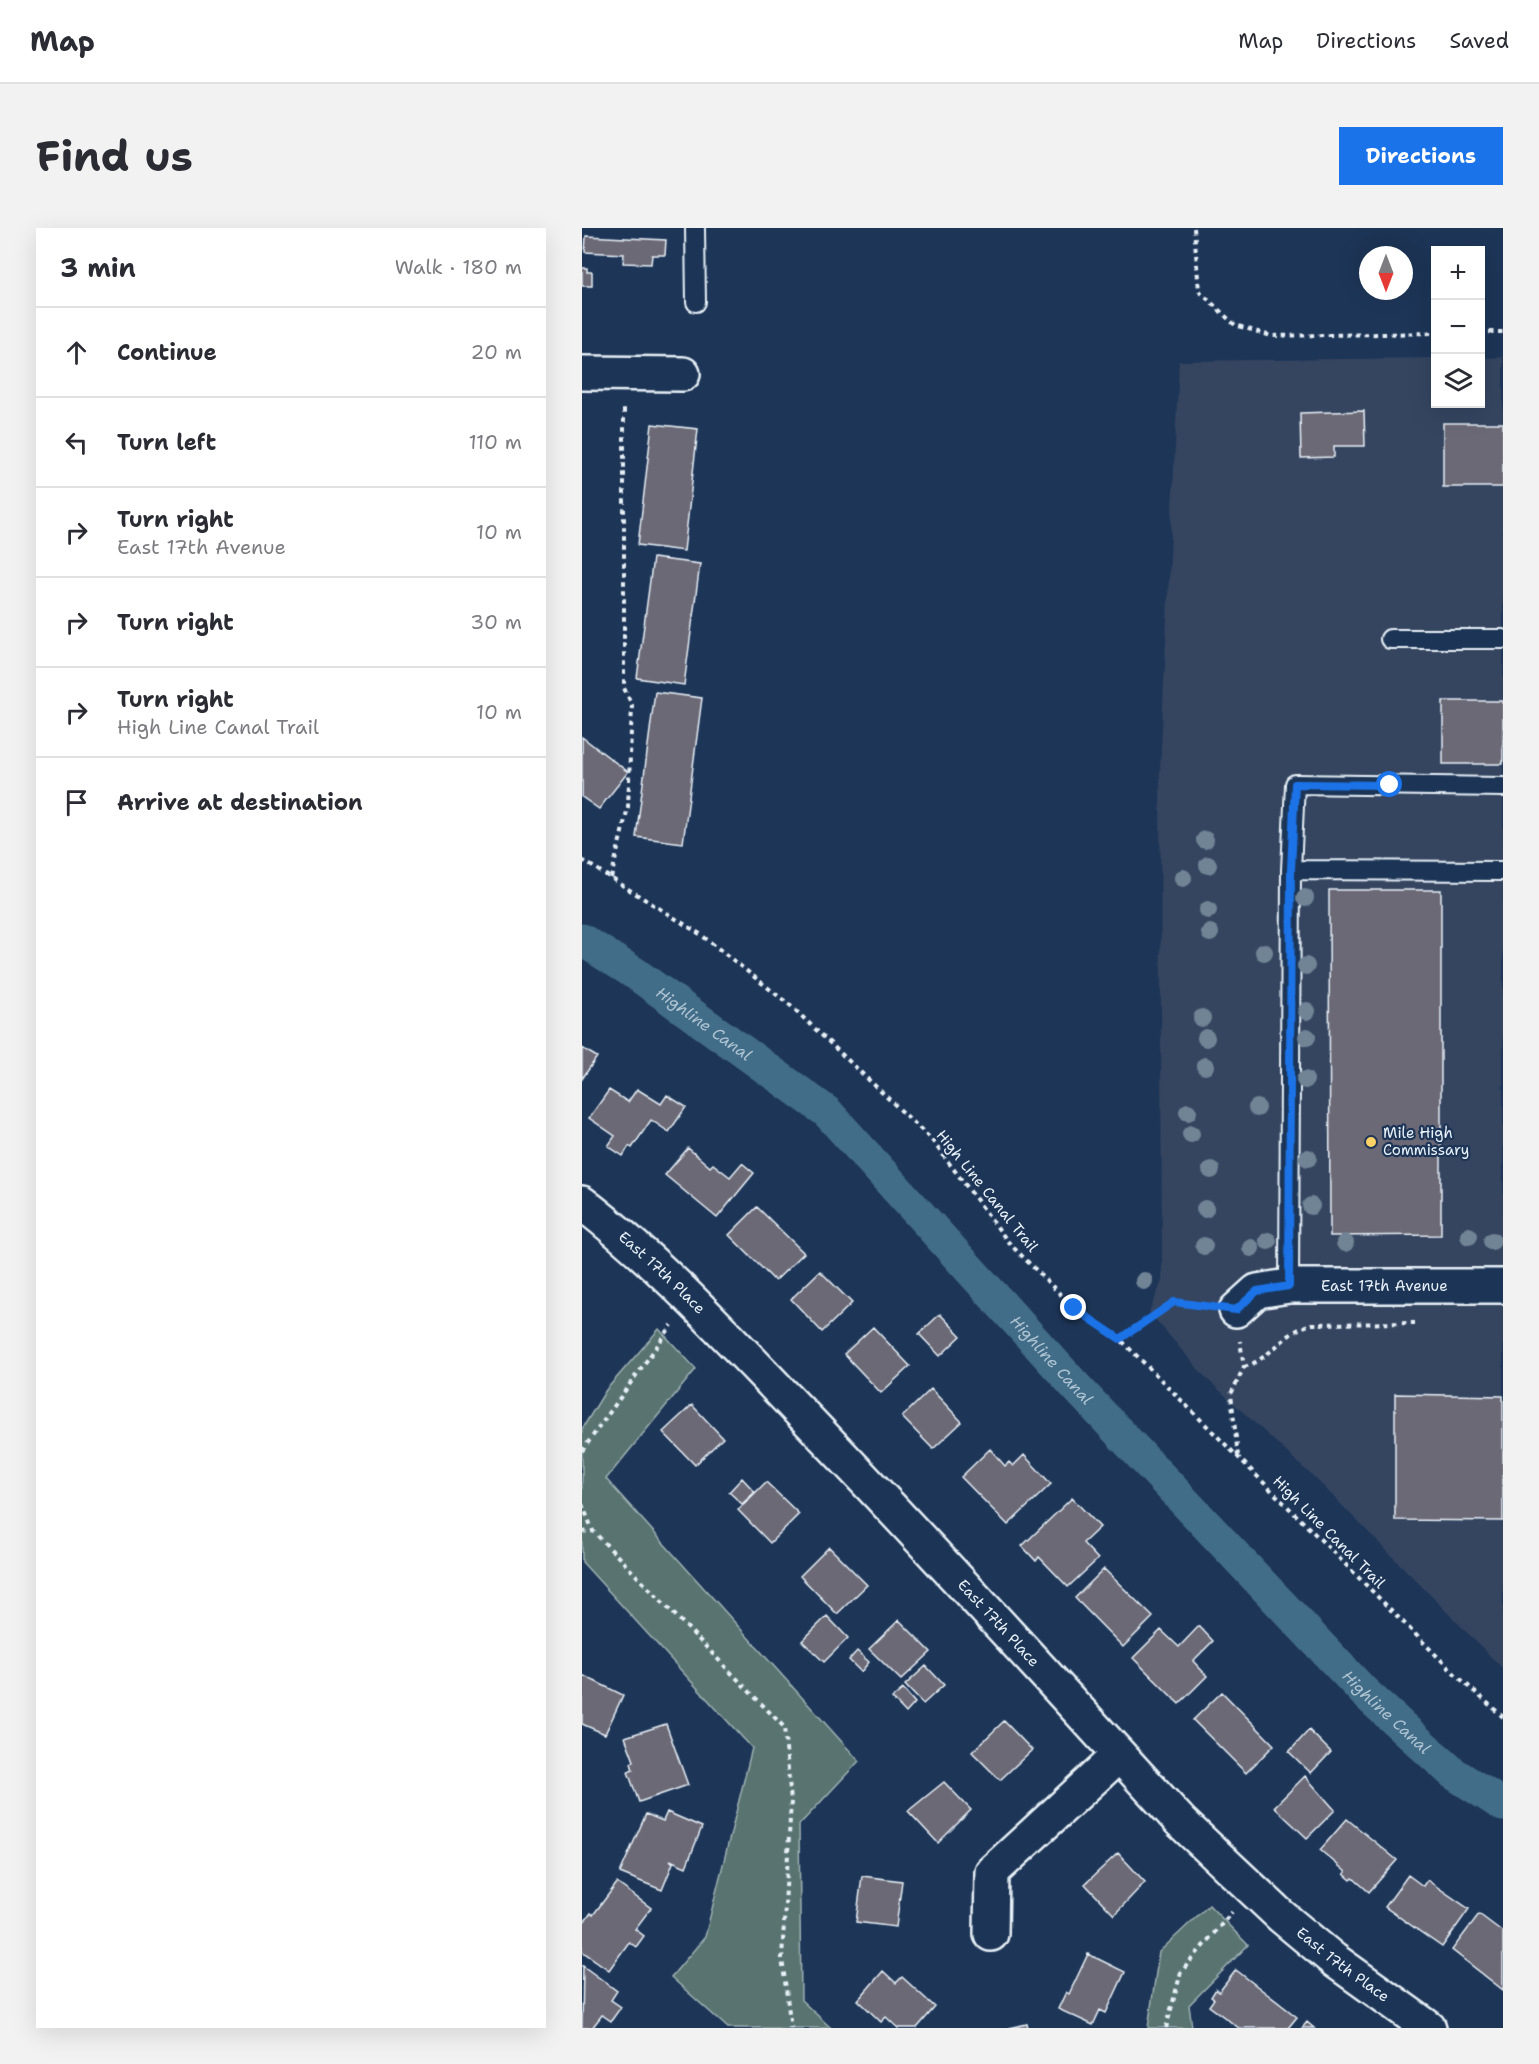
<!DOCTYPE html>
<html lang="en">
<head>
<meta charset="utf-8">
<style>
  :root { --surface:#fff; --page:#f2f2f3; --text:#2b2b33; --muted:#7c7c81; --line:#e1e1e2; --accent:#1a73e8 }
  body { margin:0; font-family:"Shantell Sans",sans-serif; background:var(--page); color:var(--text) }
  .controls { position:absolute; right:18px; top:18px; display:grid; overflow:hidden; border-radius:0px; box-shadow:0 6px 24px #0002 }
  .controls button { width:54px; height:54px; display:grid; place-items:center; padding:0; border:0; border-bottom:2px solid var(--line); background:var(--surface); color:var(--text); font:30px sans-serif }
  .compass { position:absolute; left:777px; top:18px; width:54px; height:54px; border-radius:50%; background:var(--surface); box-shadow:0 6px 24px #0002; rotate:180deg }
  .stop { position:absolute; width:18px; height:18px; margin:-14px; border:4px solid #1a73e8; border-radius:50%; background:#fff }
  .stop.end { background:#1a73e8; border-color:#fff; box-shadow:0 2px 6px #0008 }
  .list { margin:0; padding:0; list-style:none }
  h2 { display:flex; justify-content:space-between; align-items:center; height:78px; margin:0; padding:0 24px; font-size:26px }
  h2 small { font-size:20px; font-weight:400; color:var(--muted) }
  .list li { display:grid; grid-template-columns:39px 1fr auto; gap:18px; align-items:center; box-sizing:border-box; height:90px; padding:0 24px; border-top:2px solid var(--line) }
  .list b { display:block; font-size:22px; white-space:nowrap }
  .list p { margin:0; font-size:20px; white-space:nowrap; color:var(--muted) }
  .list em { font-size:20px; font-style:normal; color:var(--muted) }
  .icon { flex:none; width:33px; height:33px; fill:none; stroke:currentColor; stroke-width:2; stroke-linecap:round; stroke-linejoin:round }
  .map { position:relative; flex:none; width:921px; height:1800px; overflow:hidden; border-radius:0px }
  header { display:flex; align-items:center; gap:36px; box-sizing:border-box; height:84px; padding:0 30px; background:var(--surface); border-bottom:2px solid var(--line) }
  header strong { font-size:28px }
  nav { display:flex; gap:33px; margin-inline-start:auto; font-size:21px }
  .intro { display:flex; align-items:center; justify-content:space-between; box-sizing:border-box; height:144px; padding:0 36px }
  h1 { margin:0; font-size:42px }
  .button { padding:15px 27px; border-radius:0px; background:var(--accent); color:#fff; font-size:21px; font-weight:700 }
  main { display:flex; gap:36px; padding:0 36px }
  aside { flex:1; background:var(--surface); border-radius:0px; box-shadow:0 6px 24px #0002 }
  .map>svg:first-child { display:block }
  .built { fill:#354560 }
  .green { fill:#587370; stroke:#a0b2b4; stroke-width:1.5 }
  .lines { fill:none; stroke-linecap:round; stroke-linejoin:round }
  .canal { stroke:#426d89; stroke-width:33 }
  .building { fill:#6c6976; stroke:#e8f1f8; stroke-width:1.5 }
  .service-casing { stroke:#e8f1f8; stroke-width:22 }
  .minor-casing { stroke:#e8f1f8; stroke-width:38 }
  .path { stroke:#e8f1f8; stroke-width:4; stroke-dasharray:4.5 4.5; stroke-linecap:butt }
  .service { stroke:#1d3557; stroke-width:18 }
  .minor { stroke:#1d3557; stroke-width:33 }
  .tree { fill:#718495 }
  .route { stroke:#1a73e8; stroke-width:8 }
  .poi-dot { fill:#ffd166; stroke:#1d3557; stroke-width:2 }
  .labels { text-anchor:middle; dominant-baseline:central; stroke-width:4.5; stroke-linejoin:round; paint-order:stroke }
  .poi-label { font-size:15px; fill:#e8f1f8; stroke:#1d3557; text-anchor:start }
  .street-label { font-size:15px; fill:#e8f1f8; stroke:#1d3557 }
  .water-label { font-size:16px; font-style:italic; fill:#aec3d1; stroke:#1d3557 }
</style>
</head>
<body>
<header>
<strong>Map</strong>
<nav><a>Map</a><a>Directions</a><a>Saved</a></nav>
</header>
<div class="intro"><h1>Find us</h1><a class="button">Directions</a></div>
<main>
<aside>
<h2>3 min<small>Walk · 180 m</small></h2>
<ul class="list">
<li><svg class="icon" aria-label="ahead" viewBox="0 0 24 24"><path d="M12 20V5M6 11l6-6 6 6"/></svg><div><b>Continue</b></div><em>20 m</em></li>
<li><svg class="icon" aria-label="left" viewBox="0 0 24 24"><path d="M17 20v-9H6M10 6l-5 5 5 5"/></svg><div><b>Turn left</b></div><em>110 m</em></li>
<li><svg class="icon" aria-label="right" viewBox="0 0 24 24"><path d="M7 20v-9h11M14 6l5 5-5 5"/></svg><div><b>Turn right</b><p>East 17th Avenue</p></div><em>10 m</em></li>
<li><svg class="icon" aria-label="right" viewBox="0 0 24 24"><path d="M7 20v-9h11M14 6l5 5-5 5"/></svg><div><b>Turn right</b></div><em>30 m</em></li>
<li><svg class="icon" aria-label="right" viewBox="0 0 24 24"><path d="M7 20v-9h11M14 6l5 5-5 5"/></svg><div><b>Turn right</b><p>High Line Canal Trail</p></div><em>10 m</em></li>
<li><svg class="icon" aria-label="arrive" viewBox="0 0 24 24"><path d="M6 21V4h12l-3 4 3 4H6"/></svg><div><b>Arrive at destination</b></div></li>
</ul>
</aside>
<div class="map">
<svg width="921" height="1800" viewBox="0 0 921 1800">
  <rect width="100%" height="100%" fill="#1d3557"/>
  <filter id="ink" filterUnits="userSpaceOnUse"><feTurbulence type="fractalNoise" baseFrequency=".0167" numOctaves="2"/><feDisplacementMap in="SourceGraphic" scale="12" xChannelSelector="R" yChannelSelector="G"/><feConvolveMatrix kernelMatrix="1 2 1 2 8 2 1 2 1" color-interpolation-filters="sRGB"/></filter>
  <g filter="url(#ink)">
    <path class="built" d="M921 129V1441L739 1256 624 1150 567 1084 580 1053 578 542 597 133 853 130 854 176H898L899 130Z"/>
    <path class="green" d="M77 1101 114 1141 24 1251 277 1533 217 1597 219 1772 249 1800H146L89 1749 123 1709 170 1520 0 1334V1201L24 1162Z
      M627 1677 666 1717 607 1777 610 1800H566L577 1724Z"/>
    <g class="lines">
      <path class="canal" id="s1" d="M0 712 54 746 245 884 497 1162 782 1464 871 1545 921 1577"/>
    </g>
    <path class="building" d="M4 8 84 12 83 27H70L69 36 41 35 42 26 3 24Z
      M0 40H5V44H10V58H0Z
      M782 183 783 218H752V229L719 230 718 185Z
      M861 195H921V259H861Z
      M70 196 116 201 102 323 56 317Z
      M71 330 118 336 102 457 55 450Z
      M73 464 120 470 101 615 54 609Z
      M861 473H921V536H861Z
      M0 509 46 544 17 581 0 569Z
      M747 662H859V1007L748 1008Z
      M0 820 15 829 0 851Z
      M55 861 79 876 85 867 104 879 87 904 69 892 50 920 47 918 41 928 26 918 33 908 7 890 27 862 46 874Z
      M106 920 128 939 131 936 148 949 160 935 172 945 135 990 83 947Z
      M175 979 222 1025 193 1053 147 1007Z
      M238 1043 270 1075 240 1104 209 1071Z
      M358 1086 379 1108 358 1128 337 1106Z
      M291 1099 328 1138 299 1165 262 1126Z
      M349 1161 380 1194 351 1221 320 1189Z
      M813 1166 921 1168V1293L813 1292Z
      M110 1177 141 1210 113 1237 81 1204Z
      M408 1221 423 1238 427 1234 431 1238 442 1227 469 1256 426 1297 379 1249Z
      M160 1250 173 1264 160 1276 147 1264Z
      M184 1254 217 1286 188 1315 156 1282Z
      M490 1270 518 1299 501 1315 516 1331 486 1359 457 1329 454 1333 440 1318Z
      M247 1319 285 1357 255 1386 218 1348Z
      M522 1341 571 1389 541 1419 493 1370Z
      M245 1388 266 1410 242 1434 220 1413Z
      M317 1392 349 1424 319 1452 287 1421Z
      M617 1398 631 1413 611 1433 625 1448 597 1476 551 1430 579 1402 597 1419Z
      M275 1423 287 1434 279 1444 267 1432Z
      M344 1438 362 1457 341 1476 323 1457Z
      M0 1447 41 1467 23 1506 0 1496Z
      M321 1461 333 1475 324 1485 310 1470Z
      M640 1464 692 1517 664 1545 611 1492Z
      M422 1493 450 1522 418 1552 390 1524Z
      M84 1496 106 1557 57 1574 46 1544 51 1542 49 1535 52 1533 43 1509Z
      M727 1502 749 1524 729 1545 707 1524Z
      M723 1548 753 1582 725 1610 692 1579Z
      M362 1554 389 1582 356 1615 326 1583Z
      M85 1584 120 1599 104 1639 88 1632 91 1635 80 1662 38 1645 64 1586 81 1593Z
      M765 1591 815 1632 787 1664 771 1650 769 1652 762 1646 764 1644 738 1622Z
      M536 1625 563 1654 532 1687 503 1656Z
      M826 1647 841 1658 845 1652 887 1681 860 1719 803 1679Z
      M280 1648 320 1653 314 1699 274 1694Z
      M35 1655 69 1680 53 1701 62 1708 54 1719 47 1714 27 1742 0 1723V1697L9 1685 11 1687Z
      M897 1686 921 1704V1762L870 1722Z
      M506 1726 543 1744 524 1785 518 1782 511 1797 476 1781 484 1764 487 1766Z
      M1 1738 35 1763 29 1772 39 1779 29 1793 20 1787 10 1800H0Z
      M654 1742 715 1789 706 1800H657L627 1778 632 1771 629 1769 634 1761 637 1764Z
      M301 1743 314 1755 320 1749 353 1779 335 1800H316L304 1789 299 1794 276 1772Z
      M725 1794 732 1800H720Z
      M445 1796 446 1800H427Z"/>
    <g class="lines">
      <defs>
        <path id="service" d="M113 0 114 74
          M808 411H921
          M709 642 713 556 921 559
          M707 1058 709 642 921 643"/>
        <g id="minor">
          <path d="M0 145 101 146"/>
          <path id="s2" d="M0 975C81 1037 151 1115 222 1188 350 1321 474 1458 599 1594L699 1688 752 1732 847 1800"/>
          <path id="s3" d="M654 1082 675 1063 707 1058H921"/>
          <path d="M409 1706 410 1644 537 1527"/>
        </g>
      </defs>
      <use href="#service" class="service-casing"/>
      <use href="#minor" class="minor-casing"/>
      <path class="path" d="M612 0 617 63 653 97 689 108 854 105
        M898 104H921
        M0 632 118 706 209 778 349 911 427 1015 492 1080 538 1111 873 1446 921 1489
        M29 650 46 579 50 477 42 460V178
        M538 1111 592 1074 624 1078
        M662 1139C689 1131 702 1103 730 1096L833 1095
        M0 1223 90 1097
        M656 1228 649 1166 662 1139 658 1113
        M0 1276 11 1303 202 1499 209 1573 200 1730 209 1800
        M0 1304 11 1303
        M584 1800 599 1744 650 1684"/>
      <use href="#service" class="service"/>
      <use href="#minor" class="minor"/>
    </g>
    <g class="tree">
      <circle cx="623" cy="612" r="9"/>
      <circle cx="626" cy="637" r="9"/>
      <circle cx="601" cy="650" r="9"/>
      <circle cx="723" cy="670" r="9"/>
      <circle cx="626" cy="682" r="9"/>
      <circle cx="628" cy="705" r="9"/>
      <circle cx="682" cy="724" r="9"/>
      <circle cx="724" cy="738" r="9"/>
      <circle cx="725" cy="783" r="9"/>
      <circle cx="620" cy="790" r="9"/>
      <circle cx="725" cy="809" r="9"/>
      <circle cx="624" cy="810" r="9"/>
      <circle cx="623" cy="838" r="9"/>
      <circle cx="723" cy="852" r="9"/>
      <circle cx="675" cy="880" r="9"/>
      <circle cx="606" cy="884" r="9"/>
      <circle cx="609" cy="906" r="9"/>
      <circle cx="726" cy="930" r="9"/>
      <circle cx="629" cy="942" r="9"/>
      <circle cx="729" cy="978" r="9"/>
      <circle cx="623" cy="981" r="9"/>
      <circle cx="887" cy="1008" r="9"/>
      <circle cx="686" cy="1013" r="9"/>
      <circle cx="910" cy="1013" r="9"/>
      <circle cx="763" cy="1015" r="9"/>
      <circle cx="622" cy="1018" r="9"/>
      <circle cx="669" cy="1020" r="9"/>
      <circle cx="562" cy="1053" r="9"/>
    </g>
  </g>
  <g class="lines" filter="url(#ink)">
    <path class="route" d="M492 1080 538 1111 592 1074 654 1082 675 1063 707 1058 709 642 713 556 808 557"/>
  </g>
  <circle class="poi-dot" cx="789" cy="914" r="6"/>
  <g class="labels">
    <g class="poi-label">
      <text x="801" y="905">Mile High<tspan x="801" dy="17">Commissary</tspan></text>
    </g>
    <g class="street-label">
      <text transform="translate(405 963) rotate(51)">High Line Canal Trail</text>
      <text stroke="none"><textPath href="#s2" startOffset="106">East 17th Place</textPath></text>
      <text stroke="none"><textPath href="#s3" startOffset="156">East 17th Avenue</textPath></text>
      <text transform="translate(747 1304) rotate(45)">High Line Canal Trail</text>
      <text stroke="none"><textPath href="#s2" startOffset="592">East 17th Place</textPath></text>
      <text stroke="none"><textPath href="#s2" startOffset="1078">East 17th Place</textPath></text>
    </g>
    <g class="water-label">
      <text stroke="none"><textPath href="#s1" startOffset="148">Highline Canal</textPath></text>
      <text stroke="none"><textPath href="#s1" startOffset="634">Highline Canal</textPath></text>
      <text stroke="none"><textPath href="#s1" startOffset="1120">Highline Canal</textPath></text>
    </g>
  </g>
</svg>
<div class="controls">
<button>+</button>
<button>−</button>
<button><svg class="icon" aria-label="layers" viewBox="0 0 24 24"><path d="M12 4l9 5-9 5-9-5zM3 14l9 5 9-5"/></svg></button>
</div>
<svg class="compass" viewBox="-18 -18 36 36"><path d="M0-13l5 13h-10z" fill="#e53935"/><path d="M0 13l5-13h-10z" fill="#7c7c81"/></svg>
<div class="stop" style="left:808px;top:557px"></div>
<div class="stop end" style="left:492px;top:1080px"></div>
</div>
</main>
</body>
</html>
